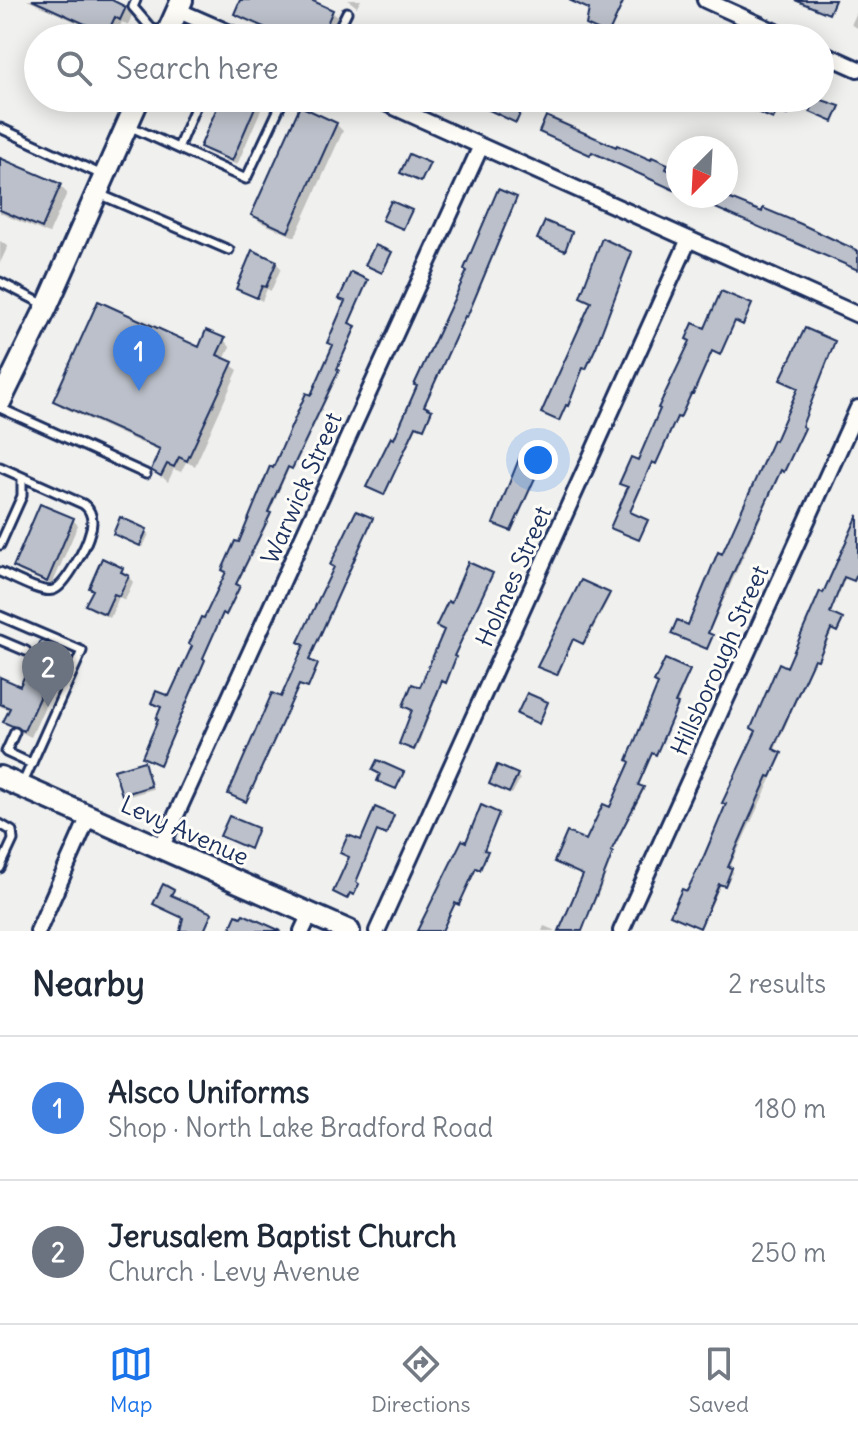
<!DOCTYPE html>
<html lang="en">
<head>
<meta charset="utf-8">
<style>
  :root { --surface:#fff; --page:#f2f2f3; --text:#1f2937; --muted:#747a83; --line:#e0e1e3; --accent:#1a73e8 }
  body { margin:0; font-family:Delius,sans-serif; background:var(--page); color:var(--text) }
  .compass { position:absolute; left:666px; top:136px; width:72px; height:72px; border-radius:50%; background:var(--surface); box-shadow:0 4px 20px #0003; rotate:204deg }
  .you { position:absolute; left:538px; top:460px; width:28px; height:28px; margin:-20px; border:6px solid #fff; border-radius:50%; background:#1a73e8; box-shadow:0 0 0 12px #1a73e833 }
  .badge { display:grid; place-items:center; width:52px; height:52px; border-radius:50%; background:var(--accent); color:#fff; font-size:26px; font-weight:700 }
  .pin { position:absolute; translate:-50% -66px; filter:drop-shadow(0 2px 4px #0008) }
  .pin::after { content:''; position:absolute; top:42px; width:28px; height:24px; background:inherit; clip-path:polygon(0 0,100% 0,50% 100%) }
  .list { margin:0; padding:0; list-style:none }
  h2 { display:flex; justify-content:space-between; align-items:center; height:104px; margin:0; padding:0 32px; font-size:34px }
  h2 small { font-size:26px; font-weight:400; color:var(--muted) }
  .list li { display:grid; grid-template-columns:52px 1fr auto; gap:24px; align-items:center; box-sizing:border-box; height:144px; padding:0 32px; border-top:2px solid var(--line) }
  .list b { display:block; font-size:30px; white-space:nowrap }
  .list p { margin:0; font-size:26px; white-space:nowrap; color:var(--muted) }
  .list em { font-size:26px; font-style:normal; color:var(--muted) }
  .icon { flex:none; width:44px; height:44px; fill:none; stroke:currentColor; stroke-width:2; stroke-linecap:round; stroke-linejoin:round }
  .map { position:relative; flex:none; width:858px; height:931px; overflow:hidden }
  .search { position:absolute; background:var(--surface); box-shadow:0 4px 20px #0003; left:24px; right:24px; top:24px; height:88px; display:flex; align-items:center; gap:20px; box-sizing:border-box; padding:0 28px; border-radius:44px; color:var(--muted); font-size:30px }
  .sheet { height:392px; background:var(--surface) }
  nav { display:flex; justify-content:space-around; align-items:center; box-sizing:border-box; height:112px; border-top:2px solid var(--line); background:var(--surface); font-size:22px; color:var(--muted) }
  nav a { display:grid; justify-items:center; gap:4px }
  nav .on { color:var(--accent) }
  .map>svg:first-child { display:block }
  .shadow { fill:#0003 }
  .building { fill:#bbc0ca; stroke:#1b2f5e; stroke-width:2 }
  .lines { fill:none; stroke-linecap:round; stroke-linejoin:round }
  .lane-casing { stroke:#1b2f5e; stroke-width:13 }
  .street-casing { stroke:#1b2f5e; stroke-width:20 }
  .secondary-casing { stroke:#1b2f5e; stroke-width:26 }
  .lane { stroke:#fdfcf7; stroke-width:7 }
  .street { stroke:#fdfcf7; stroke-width:14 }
  .secondary { stroke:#fdfcf7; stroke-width:20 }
  .labels { text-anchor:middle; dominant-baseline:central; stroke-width:6; stroke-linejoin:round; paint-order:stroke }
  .street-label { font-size:24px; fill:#1b2f5e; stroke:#fdfcf7 }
</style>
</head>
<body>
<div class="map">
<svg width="858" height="931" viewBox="0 0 858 931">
  <rect width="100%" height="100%" fill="#f0f0ee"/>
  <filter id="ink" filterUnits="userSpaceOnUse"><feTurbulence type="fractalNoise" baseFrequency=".0125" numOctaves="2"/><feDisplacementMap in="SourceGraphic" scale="16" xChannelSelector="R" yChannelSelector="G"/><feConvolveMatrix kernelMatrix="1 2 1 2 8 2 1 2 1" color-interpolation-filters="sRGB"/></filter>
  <g filter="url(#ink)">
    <path class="shadow" d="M27 0H107L125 8 132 15 128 25 122 22 115 38H112Z
      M243 0H306L332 12 339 18 330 38H284L244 20 237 13Z
      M348 0H361L357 7Z
      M858 10V28L851 25Z
      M647 28 661 34V38H643Z
      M223 98H266L237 165 207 152 202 147Z
      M336 124 343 131 295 237 260 222 254 215Z
      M542 133 667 166 666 171 678 177V183L675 189Z
      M0 160 60 186 67 193 49 234 0 213Z
      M499 192 517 200 468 317 466 316 424 408 432 412 425 428 418 425 385 494 369 486 395 442 470 271Z
      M0 241 8 246 0 263Z
      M631 253 587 368 584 367 569 405 567 404 560 420 544 413Z
      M276 263 281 268 271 291 267 289 262 301 238 288Z
      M367 281 349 325 356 329 337 371 339 373 294 468 290 466 269 514 271 516 236 587 240 589 228 614 224 613 203 660 205 662 161 765 145 758 274 470Z
      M751 306 744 324 736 320 721 354 713 351 694 394 692 393 681 418 678 416 657 463 653 461 630 514 648 522 640 539 614 528 639 463 706 331Z
      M224 340 230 347 224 360 238 370 195 466 186 462 181 472 174 469 168 482 153 469 161 452 62 407 55 400Z
      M834 343 802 428 805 430 785 471 782 470 708 635 713 638 708 649 674 634 689 627Z
      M543 459 512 531 496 524Z
      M73 520 78 525 52 585 20 572 15 567Z
      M372 520 309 662 318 667 309 688 300 684 247 802 231 795 282 700Z
      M858 520V576L856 581 846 577 830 615 843 622 838 632 833 629 819 660 815 658 774 752 782 756 729 869 733 871 726 886 721 884 701 928 674 916 688 894Z
      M146 531 149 534 143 547 115 534Z
      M122 570 133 582 125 600 119 597 110 618 92 610 88 605Z
      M492 575 454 658 456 660 447 683 443 681 416 750 403 745 421 690 446 630 452 605Z
      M581 582 610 596 585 644 574 639 558 675 540 667Z
      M60 651 67 658 31 737 13 728 6 721 11 711 0 706V679L21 688Z
      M689 671 668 730 657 754 653 752 638 787 644 790 611 853 613 855 598 895 581 931H561L585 875 587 843 611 810Z
      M143 763 153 789 126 797 123 794Z
      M517 776 520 779 512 794 494 786Z
      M498 815 484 852 488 854 481 869 477 868 460 904 456 902 442 931H423L467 844Z
      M393 816 387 834 378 830 356 884 359 886 355 894 351 892 348 899 335 892 362 843Z
      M544 926 556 931H542Z"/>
    <path class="building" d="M32 0H112L126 7 120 20 115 17 107 34Z
      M240 0H311L333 10 321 38H289L234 14Z
      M569 0H624L608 35 586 25 589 9Z
      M795 0H835L829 14Z
      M221 98H259L232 161 200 147Z
      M464 98H527L516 123Z
      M748 98H795L787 115 777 111 773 119 752 110 756 101Z
      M816 98 840 106 833 122 810 112Z
      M300 106 337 123 288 232 251 215Z
      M546 116 616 147 617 145 651 160 652 157 668 164 666 169 678 174 674 190 592 152 590 155 539 132Z
      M409 154 430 163 421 182 400 173Z
      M0 158 61 184 42 228 0 210Z
      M498 189 517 197 467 317 465 316 424 406 432 410 424 429 416 426 384 495 366 487 391 437 394 439 417 386 414 385 467 271 464 269Z
      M688 196H723L762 212 763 208 801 224 858 251V270Z
      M391 201 412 210 403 229 382 220Z
      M545 221 572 232 565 251 537 239Z
      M602 238 632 252 596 347 586 369 583 368 568 406 566 405 559 421 541 413 591 302 580 297Z
      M375 245 392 252 382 273 365 265Z
      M252 250 277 261 266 287 262 286 257 298 236 289Z
      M351 272 368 280 349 323 356 326 337 369 339 370 292 469 288 467 268 512 271 513 236 584 240 586 226 615 223 613 203 658 205 660 160 765 142 757 158 720 156 719 161 707 151 703 156 691 169 696 192 646 189 644 201 617 204 618 226 572 222 570 235 541 239 542 270 466 273 468 306 393 311 395 333 345 327 343 345 301 339 299Z
      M721 291 752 304 743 325 735 321 720 355 712 351 693 394H691L680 418 677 417 656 464 652 462 630 512 648 520 639 540 610 528 628 487 619 484 631 457 638 460 660 409 658 408 690 341 686 339 693 323 705 328Z
      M98 301 199 347 206 330 225 338 217 355 233 362 187 461 179 457 174 467 167 464 161 476 151 470 160 449 53 401Z
      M805 328 835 341 802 426 805 428 784 472 781 470 730 580 708 633 713 635 707 649 671 634 677 620 688 625 718 552 722 554 773 440 775 441 798 388 780 380Z
      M523 449 544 458 511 531 493 524Z
      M40 504 74 518 47 582 13 567Z
      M356 511 373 518 309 660 318 664 308 688 299 685 246 802 228 794 272 693 281 697 304 645 298 642 334 567 330 565Z
      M858 515V572L854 581 844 577 830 613 843 619 837 632 831 629 818 660 814 659 773 749 782 753 771 777 768 776 728 867 732 868 725 886 719 884 700 928 670 915 682 889 687 891 704 856 726 804 722 803 756 731 751 728 779 663 787 667 820 591 823 593Z
      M120 517 147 529 140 546 113 534Z
      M102 558 123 568 121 572 129 576 119 596 114 594 105 614 85 605 93 590 89 588Z
      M468 562 493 573 454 656 456 657 446 683 442 681 414 750 399 744 412 710 403 706 412 684 420 687 444 630 436 626 448 601 451 603Z
      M581 580 610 593 583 644 573 639 557 675 537 667Z
      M41 640 61 649 24 731 3 722 10 708 0 704V677L20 686Z
      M665 659 690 670 675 703 678 704 656 755 652 753 638 785 644 787 611 851 613 852 582 931H559L583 875 554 862 567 832 586 840 603 804 610 807 630 762 627 760 658 684 654 682Z
      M527 693 548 702 539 724 517 714Z
      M377 760 404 772 396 789 377 781 380 774 372 770Z
      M144 761 151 786 122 795 114 770Z
      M497 765 518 774 509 793 489 784Z
      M481 805 499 813 484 850 488 851 480 870 476 868 459 905 455 903 442 931H417L462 840 466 842Z
      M375 807 394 815 386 835 377 831 356 882 359 884 354 895 350 893 347 899 333 892 349 857 340 853 348 835 361 840Z
      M229 816 258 828 250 849 220 836Z
      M163 884 174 890 171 895 212 913 204 931H180L183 918 153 904Z
      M243 914 281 931H229L236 915 241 917Z"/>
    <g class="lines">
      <defs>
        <path id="lane" d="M136 0 133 7 151 28 164 34
          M334 38 347 12
          M129 126 246 179 284 98
          M0 128 102 175
          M178 148 199 98
          M99 194 229 250
          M0 282 45 305
          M0 408 146 474
          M0 467 83 504C92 510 94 522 90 532 87 545 66 586 53 590 42 594 12 577 0 572
          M0 545 22 496V477
          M0 616 82 651 22 785
          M0 640 26 651
          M15 732 6 752 32 764
          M0 824 12 831 13 840 0 868"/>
        <path id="street" d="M705 0 789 38
          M177 10 241 38
          M820 52 858 69
          M374 98 858 315
          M161 848 481 146
          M38 931 89 816
          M302 931 310 914
          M377 931 689 239
          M621 931 858 408"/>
        <path id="secondary" d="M165 38 182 0
          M0 402 47 306 139 98
          M0 777 349 931"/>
      </defs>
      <use href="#lane" class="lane-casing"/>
      <use href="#street" class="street-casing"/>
      <use href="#secondary" class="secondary-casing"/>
      <use href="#lane" class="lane"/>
      <use href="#street" class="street"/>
      <use href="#secondary" class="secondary"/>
    </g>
  </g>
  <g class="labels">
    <g class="street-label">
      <text transform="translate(301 488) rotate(-66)">Warwick Street</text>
      <text transform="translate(513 576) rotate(-66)">Holmes Street</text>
      <text transform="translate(719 660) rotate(-66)">Hillsborough Street</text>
      <text transform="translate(185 830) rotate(24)">Levy Avenue</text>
    </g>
  </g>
</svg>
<svg class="compass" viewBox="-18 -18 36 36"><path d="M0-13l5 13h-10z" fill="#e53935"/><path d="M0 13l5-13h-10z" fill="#747a83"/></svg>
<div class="you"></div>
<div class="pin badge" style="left:139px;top:391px;background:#3f7fe0">1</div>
<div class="pin badge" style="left:48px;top:707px;background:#6b7280">2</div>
<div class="search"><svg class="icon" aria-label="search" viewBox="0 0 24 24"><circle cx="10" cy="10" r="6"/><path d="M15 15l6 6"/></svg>Search here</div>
</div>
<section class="sheet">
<h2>Nearby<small>2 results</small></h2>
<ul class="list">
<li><span class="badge" style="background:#3f7fe0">1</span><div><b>Alsco Uniforms</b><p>Shop · North Lake Bradford Road</p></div><em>180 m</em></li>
<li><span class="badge" style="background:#6b7280">2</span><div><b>Jerusalem Baptist Church</b><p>Church · Levy Avenue</p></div><em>250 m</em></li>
</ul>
</section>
<nav>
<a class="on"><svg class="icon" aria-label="map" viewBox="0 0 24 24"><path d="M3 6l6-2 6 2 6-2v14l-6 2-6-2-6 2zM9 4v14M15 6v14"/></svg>Map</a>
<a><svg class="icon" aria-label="directions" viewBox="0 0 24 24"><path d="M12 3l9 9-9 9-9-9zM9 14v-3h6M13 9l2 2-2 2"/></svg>Directions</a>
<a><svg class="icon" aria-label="saved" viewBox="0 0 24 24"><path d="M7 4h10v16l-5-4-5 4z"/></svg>Saved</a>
</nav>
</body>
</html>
